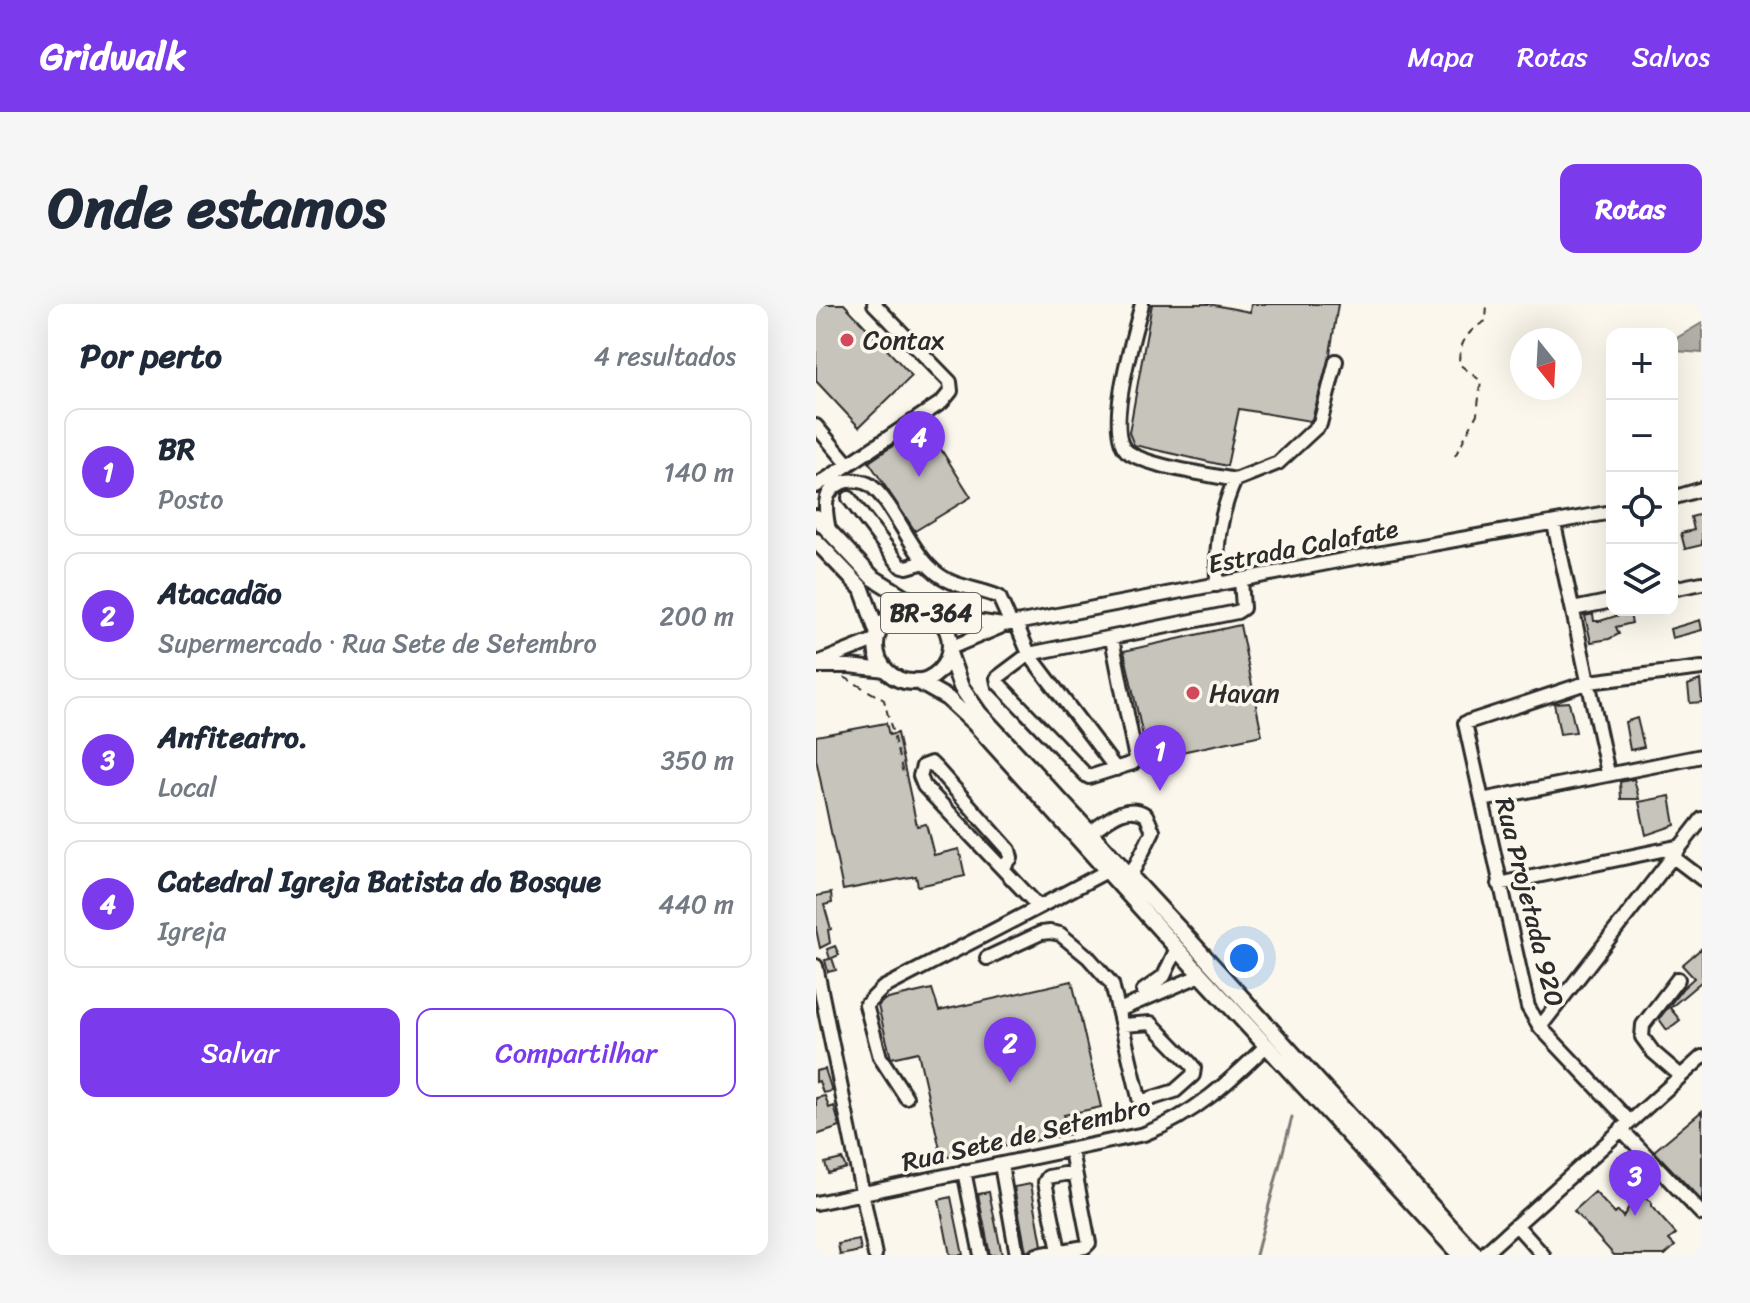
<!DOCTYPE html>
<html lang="pt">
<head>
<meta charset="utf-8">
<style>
  :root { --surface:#fff; --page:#f6f6f7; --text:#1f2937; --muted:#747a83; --line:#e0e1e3; --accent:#7c3aed }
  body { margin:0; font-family:Sriracha,sans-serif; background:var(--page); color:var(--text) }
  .controls { position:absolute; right:24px; top:24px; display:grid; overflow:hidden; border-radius:16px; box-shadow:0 8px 32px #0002 }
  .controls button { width:72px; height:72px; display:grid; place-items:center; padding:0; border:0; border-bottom:2px solid var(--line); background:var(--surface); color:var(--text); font:40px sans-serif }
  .compass { position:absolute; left:694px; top:24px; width:72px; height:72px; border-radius:50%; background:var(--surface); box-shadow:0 8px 32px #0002; rotate:162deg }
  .you { position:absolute; left:428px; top:654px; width:28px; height:28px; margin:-20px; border:6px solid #fff; border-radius:50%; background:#1a73e8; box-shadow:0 0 0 12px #1a73e833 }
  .badge { display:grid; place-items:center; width:52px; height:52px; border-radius:50%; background:var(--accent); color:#fff; font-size:26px; font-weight:700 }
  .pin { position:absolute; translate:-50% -66px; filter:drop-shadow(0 2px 4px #0008) }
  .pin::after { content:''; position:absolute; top:42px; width:28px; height:24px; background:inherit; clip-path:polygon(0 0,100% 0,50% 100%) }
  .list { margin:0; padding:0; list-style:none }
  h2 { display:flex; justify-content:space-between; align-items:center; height:104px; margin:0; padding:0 32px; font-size:34px }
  h2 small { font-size:26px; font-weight:400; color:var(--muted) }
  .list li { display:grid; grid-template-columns:52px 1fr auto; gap:24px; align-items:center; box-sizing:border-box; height:128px; margin:0 16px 16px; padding:0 16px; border:2px solid var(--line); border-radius:16px }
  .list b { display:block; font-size:30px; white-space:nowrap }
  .list p { margin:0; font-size:26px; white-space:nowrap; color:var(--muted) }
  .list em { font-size:26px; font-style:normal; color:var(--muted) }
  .actions { display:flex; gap:16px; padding:24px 32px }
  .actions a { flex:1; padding:18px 0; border:2px solid var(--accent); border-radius:16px; text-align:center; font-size:28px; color:var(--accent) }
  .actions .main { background:var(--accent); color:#fff }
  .icon { flex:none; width:44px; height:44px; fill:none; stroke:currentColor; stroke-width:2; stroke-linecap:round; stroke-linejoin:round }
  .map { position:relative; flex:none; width:886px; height:951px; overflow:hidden; border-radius:16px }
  header { display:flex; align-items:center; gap:48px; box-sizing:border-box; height:112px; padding:0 40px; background:var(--accent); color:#fff }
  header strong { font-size:38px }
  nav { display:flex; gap:44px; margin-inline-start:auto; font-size:28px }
  .intro { display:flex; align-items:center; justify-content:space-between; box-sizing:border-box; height:192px; padding:0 48px }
  h1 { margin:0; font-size:56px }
  .button { padding:20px 36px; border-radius:16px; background:var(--accent); color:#fff; font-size:28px; font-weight:700 }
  main { display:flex; gap:48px; padding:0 48px }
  aside { flex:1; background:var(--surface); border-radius:16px; box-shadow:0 8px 32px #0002 }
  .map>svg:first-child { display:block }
  .water { fill:#b1afa7; stroke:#7b7a75; stroke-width:2 }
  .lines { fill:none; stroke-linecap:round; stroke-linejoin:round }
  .stream { stroke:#7b7a75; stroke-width:3 }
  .building { fill:#c7c4bc; stroke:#2b2b2b; stroke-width:2 }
  .minor-casing { stroke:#2b2b2b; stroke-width:18 }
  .major-casing { stroke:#2b2b2b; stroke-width:20 }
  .path { stroke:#2b2b2b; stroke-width:2; stroke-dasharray:8 6; stroke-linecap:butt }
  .minor { stroke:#fbf7ec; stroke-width:12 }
  .major { stroke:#fbf7ec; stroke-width:14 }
  .poi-dot { fill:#d1495b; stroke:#fbf7ec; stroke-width:3 }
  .labels { text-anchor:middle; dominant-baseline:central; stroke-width:7; stroke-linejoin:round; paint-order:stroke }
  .shield { fill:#fbf7ec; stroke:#696865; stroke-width:2 }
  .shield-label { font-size:24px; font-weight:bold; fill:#2b2b2b }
  .poi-label { font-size:26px; fill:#2b2b2b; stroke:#fbf7ec; text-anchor:start }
  .street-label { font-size:26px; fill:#2b2b2b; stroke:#fbf7ec }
</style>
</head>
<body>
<header>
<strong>Gridwalk</strong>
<nav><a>Mapa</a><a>Rotas</a><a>Salvos</a></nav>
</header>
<div class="intro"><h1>Onde estamos</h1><a class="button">Rotas</a></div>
<main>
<aside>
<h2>Por perto<small>4 resultados</small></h2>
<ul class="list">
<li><span class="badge">1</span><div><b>BR</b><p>Posto</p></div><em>140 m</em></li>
<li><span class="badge">2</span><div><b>Atacadão</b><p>Supermercado · Rua Sete de Setembro</p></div><em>200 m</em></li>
<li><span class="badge">3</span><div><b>Anfiteatro.</b><p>Local</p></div><em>350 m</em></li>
<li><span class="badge">4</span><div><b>Catedral Igreja Batista do Bosque</b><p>Igreja</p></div><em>440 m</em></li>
</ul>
<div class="actions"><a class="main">Salvar</a><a>Compartilhar</a></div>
</aside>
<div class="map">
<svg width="886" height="951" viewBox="0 0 886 951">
  <rect width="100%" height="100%" fill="#fbf7ec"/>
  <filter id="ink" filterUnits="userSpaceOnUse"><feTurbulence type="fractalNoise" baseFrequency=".0125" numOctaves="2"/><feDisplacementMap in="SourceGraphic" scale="16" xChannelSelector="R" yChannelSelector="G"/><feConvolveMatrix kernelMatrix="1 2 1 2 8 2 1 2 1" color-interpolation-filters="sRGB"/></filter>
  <g filter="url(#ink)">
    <path class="water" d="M886 19V49L860 47 859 35Z"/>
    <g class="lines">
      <path class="stream" d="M440 951 476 813"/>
    </g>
    <path class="building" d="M0 0H28L96 72 43 123 0 77Z
      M336 0H393L434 8 435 0H522L514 50 496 115 494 117 423 105 411 162 318 141 313 129Z
      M109 120 155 193 99 227 53 158Z
      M886 210V241L869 245 865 229 878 226 875 213Z
      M802 306H813L816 319 800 323 803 330 793 335 775 338 769 312 777 310 778 317H784L803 311Z
      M884 316 886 326 856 334 854 325Z
      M424 321 446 431 332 455 308 347Z
      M884 376 886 398 874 399 872 381Z
      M753 398 760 428 744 430 738 399Z
      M821 414 828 443 814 446 809 418Z
      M70 419 73 431 81 429 101 522 110 520 118 551 143 545 149 572 102 582 100 572 27 586 0 455V432Z
      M818 475 823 495H805L804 478Z
      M854 492 859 521 830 531 823 498Z
      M15 589 16 599 8 601 15 625 12 626 14 639 4 644 0 625V592Z
      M19 642 23 651 16 654 20 666 12 668 9 656 14 655 11 645Z
      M886 644V677L854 704 864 716 851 726 843 715 867 684 878 674 866 661Z
      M256 677 285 803 248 811 255 830 126 854 102 748 75 754 62 702 68 696 116 685 123 707Z
      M9 765 16 787 7 789 3 777 0 778V767Z
      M9 792 13 804 18 802 24 823 0 831V794Z
      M886 807V897L838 847Z
      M26 855 30 864 12 869 9 859Z
      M215 880 226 941 210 948 198 883Z
      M173 888 186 951H174L162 890Z
      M779 888 799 910 802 907 807 913 818 894 827 893 835 898V902L860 930 853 936 859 942 849 951H798L758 907Z
      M135 893 147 951H134L123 896Z
      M43 936 45 947 24 951 22 940Z"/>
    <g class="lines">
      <defs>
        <path id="minor" d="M326 0C319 27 287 130 312 148 333 163 392 170 419 176
          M0 122 32 160
          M0 182 126 98 135 87 134 78 58 0
          M33 194 84 261 91 263 109 258
          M856 194 886 185
          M738 220 792 469
          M13 227C10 208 4 189 25 179 33 175 46 176 54 181 77 198 93 244 116 265 135 284 160 283 183 293L195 320
          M401 281C400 243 403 211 419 176L462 159 504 120 520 57
          M856 285 886 279
          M757 305 796 297
          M119 311 187 321 200 319 527 256 796 208
          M200 319 213 350 421 308 427 304 425 276
          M296 335 320 455 317 459 273 473 270 471 182 379 181 374 213 350 300 465
          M134 344 184 323
          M1 359 61 335
          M0 362H33L70 366
          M666 496 886 452
          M275 528C291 517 310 498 330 511L337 527 314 573
          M857 553 886 575
          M187 564 195 554 193 546 120 464 115 459 107 462 104 472 108 482 223 603 291 567
          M683 580 865 542
          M171 654 225 629 234 628 244 630 272 653 296 680 324 798 359 787 377 771 378 764 374 759 335 719 307 721
          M0 662 59 951
          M862 675 827 721 826 733 837 748 865 772
          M327 687 348 672 361 644
          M303 706 385 671
          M724 723 886 515
          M90 793 64 753 50 701 67 684 223 603
          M813 817 724 723 712 703 649 419 773 378 886 364
          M805 825 886 910
          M185 861 201 951
          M148 867 165 951
          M0 899 328 830C378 811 413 778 451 741
          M701 922 727 951
          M243 947 229 878 232 873 259 868
          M221 951 269 943 273 939 255 847
          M667 951 886 753"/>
        <path id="major" d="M0 213 56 273 106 304
          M0 237 46 285 62 330
          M60 341a37 37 0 1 1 74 0a37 37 0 1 1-74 0Z
          M133 349 145 383 163 409 368 630 660 951
          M101 377 131 394 158 419 385 671 644 951"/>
      </defs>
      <use href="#minor" class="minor-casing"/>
      <use href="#major" class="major-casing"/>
      <path class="path" d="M639 152 661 110 665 77 643 60C643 39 651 27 670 17L671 0
        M28 373 68 396 88 473"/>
      <use href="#minor" class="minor"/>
      <use href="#major" class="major"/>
    </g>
  </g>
  <g class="poi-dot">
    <circle cx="31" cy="36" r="8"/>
    <circle cx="377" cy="389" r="8"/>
  </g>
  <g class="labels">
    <rect class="shield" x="65" y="289" width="100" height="40" rx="6"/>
    <g class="shield-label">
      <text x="115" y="309">BR-364</text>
    </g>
    <g class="poi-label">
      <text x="47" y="36">Contax</text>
      <text x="393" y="389">Havan</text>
    </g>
    <g class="street-label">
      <text transform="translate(487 242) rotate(-11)">Estrada Calafate</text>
      <text transform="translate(714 598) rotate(76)">Rua Projetada 920</text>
      <text transform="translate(210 830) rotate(-13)">Rua Sete de Setembro</text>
    </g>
  </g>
</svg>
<div class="controls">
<button>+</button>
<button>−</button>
<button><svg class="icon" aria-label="locate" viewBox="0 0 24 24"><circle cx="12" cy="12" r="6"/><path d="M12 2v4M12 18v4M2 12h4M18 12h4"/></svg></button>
<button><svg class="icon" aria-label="layers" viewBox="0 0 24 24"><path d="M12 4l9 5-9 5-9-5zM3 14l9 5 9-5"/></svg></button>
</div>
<svg class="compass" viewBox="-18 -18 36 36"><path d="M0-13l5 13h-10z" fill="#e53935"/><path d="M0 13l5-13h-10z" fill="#747a83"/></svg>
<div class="you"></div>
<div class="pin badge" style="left:344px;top:487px">1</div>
<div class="pin badge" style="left:194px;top:779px">2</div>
<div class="pin badge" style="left:819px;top:912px">3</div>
<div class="pin badge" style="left:103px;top:173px">4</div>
</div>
</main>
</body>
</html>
